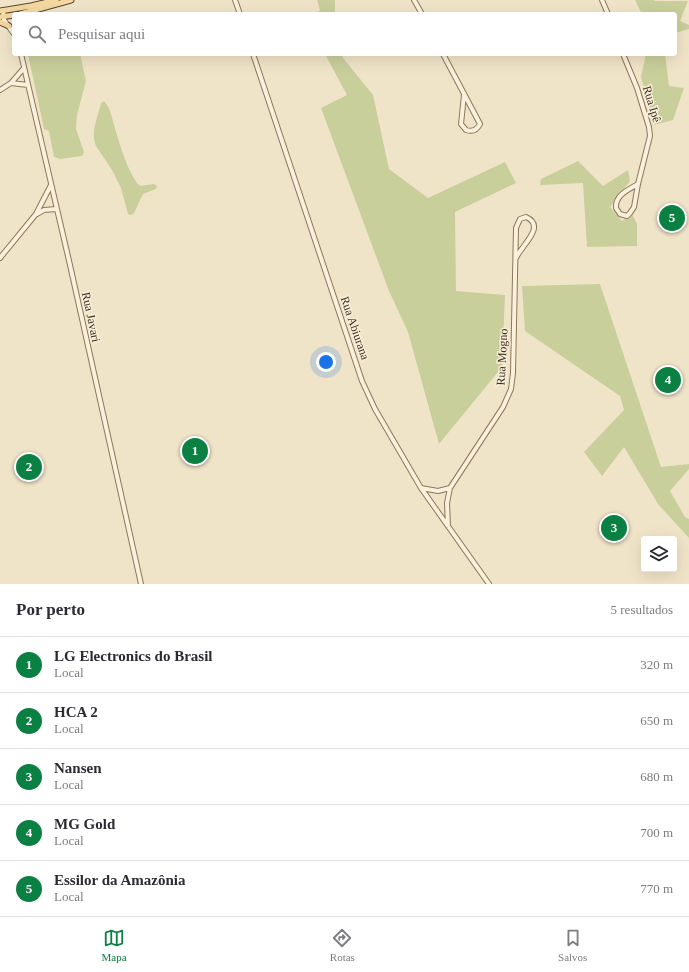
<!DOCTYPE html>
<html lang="pt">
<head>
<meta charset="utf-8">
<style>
  :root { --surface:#fff; --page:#f2f2f3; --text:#2b2b33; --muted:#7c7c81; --line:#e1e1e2; --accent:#0b8043 }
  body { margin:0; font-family:"Times New Roman",serif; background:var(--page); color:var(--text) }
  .controls { position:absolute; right:12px; bottom:12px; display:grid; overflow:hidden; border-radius:4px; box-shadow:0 4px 16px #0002 }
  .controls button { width:36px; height:36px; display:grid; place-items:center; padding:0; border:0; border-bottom:1px solid var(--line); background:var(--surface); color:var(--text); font:20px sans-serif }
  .you { position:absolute; left:326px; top:362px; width:14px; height:14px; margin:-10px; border:3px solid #fff; border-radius:50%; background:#1a73e8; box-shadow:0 0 0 6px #1a73e833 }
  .badge { display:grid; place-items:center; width:26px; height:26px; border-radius:50%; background:var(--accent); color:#fff; font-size:13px; font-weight:700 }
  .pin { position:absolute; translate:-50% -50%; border:2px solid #fff; box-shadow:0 1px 4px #0006 }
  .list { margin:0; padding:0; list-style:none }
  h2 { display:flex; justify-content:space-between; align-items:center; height:52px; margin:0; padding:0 16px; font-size:17px }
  h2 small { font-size:13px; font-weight:400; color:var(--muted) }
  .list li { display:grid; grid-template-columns:26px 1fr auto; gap:12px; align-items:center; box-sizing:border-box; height:56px; padding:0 16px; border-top:1px solid var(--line) }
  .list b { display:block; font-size:15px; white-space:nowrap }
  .list p { margin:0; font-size:13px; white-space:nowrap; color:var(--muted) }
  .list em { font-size:13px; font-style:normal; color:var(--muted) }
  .icon { flex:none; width:22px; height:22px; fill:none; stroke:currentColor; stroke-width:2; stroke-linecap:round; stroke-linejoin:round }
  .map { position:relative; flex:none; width:689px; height:584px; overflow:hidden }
  .search { position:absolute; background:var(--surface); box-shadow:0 4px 16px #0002; left:12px; right:12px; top:12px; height:44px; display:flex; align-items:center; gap:10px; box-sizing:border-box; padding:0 14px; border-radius:4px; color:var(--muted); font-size:15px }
  .sheet { height:332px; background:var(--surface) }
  nav { display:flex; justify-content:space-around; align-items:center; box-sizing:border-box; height:56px; border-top:1px solid var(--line); background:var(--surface); font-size:11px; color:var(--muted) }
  nav a { display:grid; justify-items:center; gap:2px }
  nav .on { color:var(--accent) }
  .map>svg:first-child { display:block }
  .green { fill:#c9cf9b }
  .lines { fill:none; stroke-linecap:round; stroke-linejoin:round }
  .minor-casing { stroke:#8d765c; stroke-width:6 }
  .major-casing { stroke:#5b4430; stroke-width:7 }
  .minor { stroke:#faf1dc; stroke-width:4 }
  .major { stroke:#f3d9a0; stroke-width:5 }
  .labels { text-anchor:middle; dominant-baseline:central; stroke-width:3; stroke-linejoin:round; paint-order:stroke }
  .street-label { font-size:12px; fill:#3d2e20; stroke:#f7eed8 }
</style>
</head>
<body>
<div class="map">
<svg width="689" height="584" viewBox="0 0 689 584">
  <rect width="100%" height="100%" fill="#f0e4c8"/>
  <path class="green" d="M317 0H335V14H317L320 10Z
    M635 0H654L655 1H688L680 21 689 25V29L675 33V14H642Z
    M28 54H80L86 81 77 115 76 129 84 152 82 156 60 159 54 157 49 131 44 129Z
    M325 54H342L343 58 373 95 389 169 428 198 505 162 516 183 455 212 456 291 505 295 502 367 439 444 408 332 389 291 321 108 347 95Z
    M646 54H665L669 86 684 88 673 120 654 125 641 77Z
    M104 101 109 108C116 129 125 171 140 186L154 184 157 186 156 189 143 194 134 213 131 215 128 214 121 188 112 170 96 146C90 133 98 117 101 103Z
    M578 161 603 186 628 170 630 181 610 207 622 221 632 214 637 224V246L587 247 583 183 540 185 541 179Z
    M600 284 661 467 689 464V469L670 491 685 517 689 519V538L658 504 624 447 602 476 584 452 624 410 620 396 525 331 522 286Z"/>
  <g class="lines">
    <defs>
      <path id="minor" d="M235 0 240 14
        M414 0 422 14
        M602 0 608 14
        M3 10 4 20 14 34
        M21 54 70 265 141 584
        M253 54 362 381 375 409 421 488 489 584
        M443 54 480 124C477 130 472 132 466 130L461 124 464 95
        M623 54 637 88 649 127 650 136 638 184 634 207 630 213 627 216 620 214 616 208C615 195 628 190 638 184
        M11 83 28 85
        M0 90 11 83 24 68
        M37 214 44 210 56 209
        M0 258 36 214 51 185
        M421 488 438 491 450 488
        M448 526 447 503 450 488 503 407 511 389 513 373 516 228 520 219 526 217C547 226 521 246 516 258"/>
      <path id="major" d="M0 11 31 6 56 0
        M20 14 71 0
        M0 17 14 15
        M0 22 9 26"/>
    </defs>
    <use href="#minor" class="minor-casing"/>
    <use href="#major" class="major-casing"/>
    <use href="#minor" class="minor"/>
    <use href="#major" class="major"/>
  </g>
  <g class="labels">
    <g class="street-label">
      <text transform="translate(652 104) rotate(73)">Rua Ipê</text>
      <text transform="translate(91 317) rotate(78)">Rua Javari</text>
      <text transform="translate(355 328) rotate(71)">Rua Abiurana</text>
      <text transform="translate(502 357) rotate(-87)">Rua Mogno</text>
    </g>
  </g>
</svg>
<div class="controls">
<button><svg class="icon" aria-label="layers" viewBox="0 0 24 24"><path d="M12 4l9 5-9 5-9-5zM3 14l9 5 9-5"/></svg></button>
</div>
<div class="you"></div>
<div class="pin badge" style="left:195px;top:451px">1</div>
<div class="pin badge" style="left:29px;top:467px">2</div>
<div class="pin badge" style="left:614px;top:528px">3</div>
<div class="pin badge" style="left:668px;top:380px">4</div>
<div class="pin badge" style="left:672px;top:218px">5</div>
<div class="search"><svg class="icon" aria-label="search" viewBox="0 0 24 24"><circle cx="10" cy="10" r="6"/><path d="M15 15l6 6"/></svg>Pesquisar aqui</div>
</div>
<section class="sheet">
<h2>Por perto<small>5 resultados</small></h2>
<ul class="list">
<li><span class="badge">1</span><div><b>LG Electronics do Brasil</b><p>Local</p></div><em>320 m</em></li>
<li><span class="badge">2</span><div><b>HCA 2</b><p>Local</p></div><em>650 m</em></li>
<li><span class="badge">3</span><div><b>Nansen</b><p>Local</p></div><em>680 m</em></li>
<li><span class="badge">4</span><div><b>MG Gold</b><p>Local</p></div><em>700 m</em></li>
<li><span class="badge">5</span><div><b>Essilor da Amazônia</b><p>Local</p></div><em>770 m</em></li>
</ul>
</section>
<nav>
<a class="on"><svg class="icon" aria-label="map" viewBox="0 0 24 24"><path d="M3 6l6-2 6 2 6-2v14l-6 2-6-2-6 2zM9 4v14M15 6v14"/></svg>Mapa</a>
<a><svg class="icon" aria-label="directions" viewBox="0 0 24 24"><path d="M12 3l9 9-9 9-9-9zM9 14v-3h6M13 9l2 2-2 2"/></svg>Rotas</a>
<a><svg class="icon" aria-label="saved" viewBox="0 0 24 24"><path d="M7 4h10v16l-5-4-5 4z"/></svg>Salvos</a>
</nav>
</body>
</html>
